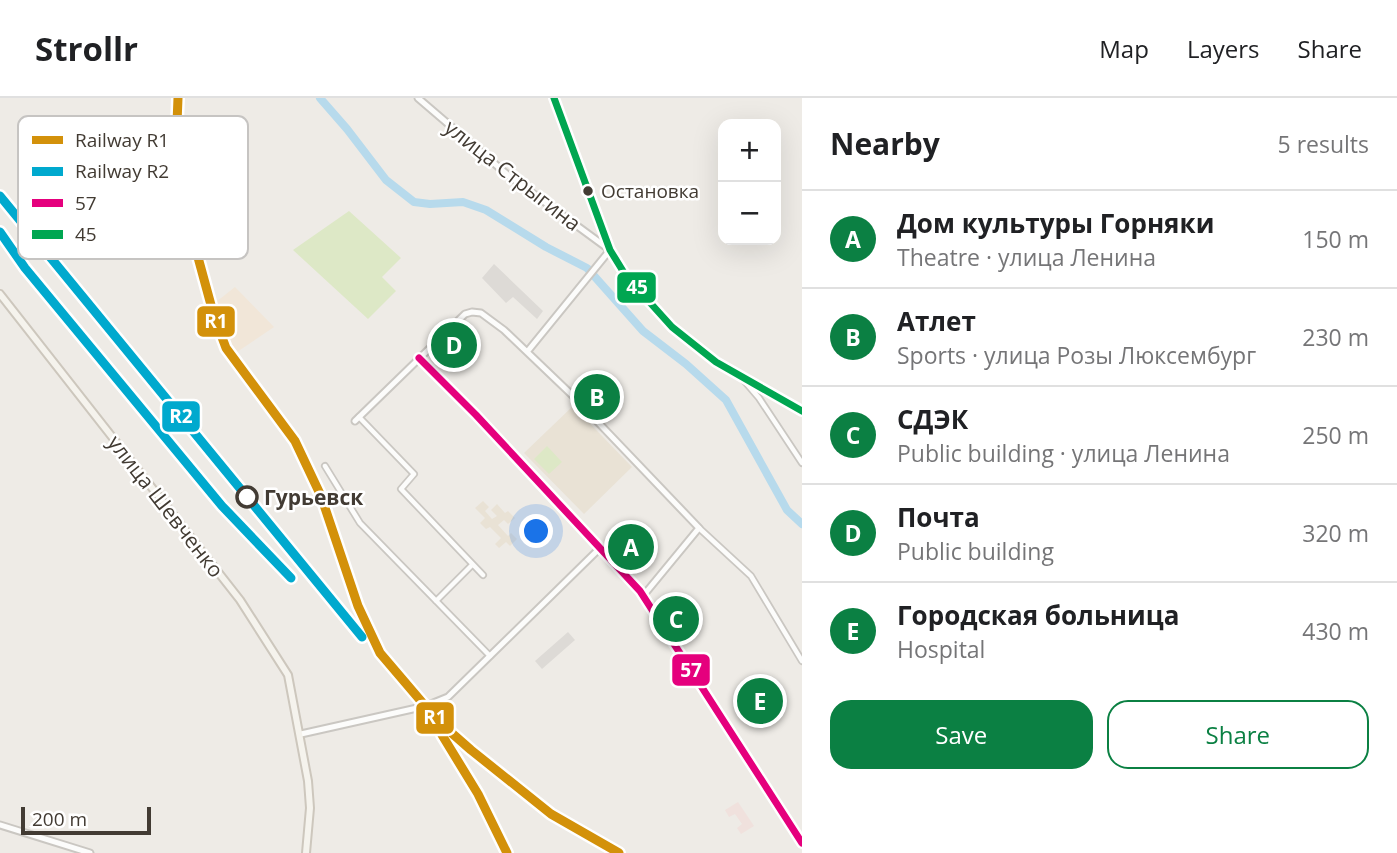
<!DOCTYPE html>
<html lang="en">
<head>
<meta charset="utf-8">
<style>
  :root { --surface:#fff; --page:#f2f2f2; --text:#202124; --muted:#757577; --line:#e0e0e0; --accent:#0b8043 }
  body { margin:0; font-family:"Open Sans",sans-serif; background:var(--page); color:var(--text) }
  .controls { position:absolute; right:21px; top:21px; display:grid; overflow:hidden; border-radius:14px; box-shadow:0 7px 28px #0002 }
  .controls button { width:63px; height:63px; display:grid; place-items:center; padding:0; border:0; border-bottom:2px solid var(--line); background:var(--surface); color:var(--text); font:35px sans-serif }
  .scale { position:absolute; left:21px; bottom:18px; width:130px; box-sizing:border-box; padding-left:7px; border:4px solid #423b33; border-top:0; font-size:19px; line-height:24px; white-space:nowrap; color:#423b33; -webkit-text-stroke:5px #fff; paint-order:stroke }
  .you { position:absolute; left:537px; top:434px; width:24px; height:24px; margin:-18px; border:5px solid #fff; border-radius:50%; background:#1a73e8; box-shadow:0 0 0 10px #1a73e833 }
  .badge { display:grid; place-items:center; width:46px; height:46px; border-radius:50%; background:var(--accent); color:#fff; font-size:23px; font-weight:700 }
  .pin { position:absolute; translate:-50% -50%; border:4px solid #fff; box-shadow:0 2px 7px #0006 }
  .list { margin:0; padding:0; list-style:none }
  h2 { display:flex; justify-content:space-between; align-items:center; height:91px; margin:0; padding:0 28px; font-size:30px }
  h2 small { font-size:23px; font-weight:400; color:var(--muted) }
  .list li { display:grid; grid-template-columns:46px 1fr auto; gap:21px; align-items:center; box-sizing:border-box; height:98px; padding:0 28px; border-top:2px solid var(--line) }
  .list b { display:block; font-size:26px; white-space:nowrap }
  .list p { margin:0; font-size:23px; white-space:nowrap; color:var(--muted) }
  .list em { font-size:23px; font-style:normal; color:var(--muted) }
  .actions { display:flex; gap:14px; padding:21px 28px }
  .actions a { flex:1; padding:16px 0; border:2px solid var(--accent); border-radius:21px; text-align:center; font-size:24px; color:var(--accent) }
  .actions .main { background:var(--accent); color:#fff }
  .map { position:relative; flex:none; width:802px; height:755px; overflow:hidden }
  header { display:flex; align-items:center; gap:42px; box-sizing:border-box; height:98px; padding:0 35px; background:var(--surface); border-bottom:2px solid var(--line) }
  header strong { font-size:33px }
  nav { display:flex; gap:38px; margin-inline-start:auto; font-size:24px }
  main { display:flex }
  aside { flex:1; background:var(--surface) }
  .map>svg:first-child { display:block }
  .commercial { fill:#f1e6d8 }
  .education { fill:#e9e2d5 }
  .medical { fill:#f0e1dd }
  .green { fill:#dde8c6 }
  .parking { fill:#dddad6 }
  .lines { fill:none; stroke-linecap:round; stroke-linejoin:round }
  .river { stroke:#b7daec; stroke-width:8 }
  .minor-casing { stroke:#cac7c2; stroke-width:8 }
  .tertiary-casing { stroke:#cac7c2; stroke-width:9 }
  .secondary-casing { stroke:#cdc7bd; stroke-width:10 }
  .minor { stroke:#fcfcfb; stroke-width:4.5 }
  .tertiary { stroke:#fcfcfb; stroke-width:5 }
  .secondary { stroke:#f5f3ed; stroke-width:6 }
  .bus-1-casing { stroke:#fff; stroke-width:12 }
  .bus-2-casing { stroke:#fff; stroke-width:12 }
  .bus-1 { stroke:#e5007d; stroke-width:7 }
  .bus-2 { stroke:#00a651; stroke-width:7 }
  .rail-1-casing { stroke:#fff; stroke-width:14 }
  .rail-2-casing { stroke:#fff; stroke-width:14 }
  .rail-1 { stroke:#d3910a; stroke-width:9 }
  .rail-2 { stroke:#00a9ce; stroke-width:9 }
  .bus-dot { fill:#423b33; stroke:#fff; stroke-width:2.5 }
  .stop-dot { fill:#fff; stroke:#423b33; stroke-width:3.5 }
  .labels { text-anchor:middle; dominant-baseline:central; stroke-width:5; stroke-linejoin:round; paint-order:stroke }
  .bus-label { font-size:19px; fill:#423b33; stroke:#fff; text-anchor:start }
  .street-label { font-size:21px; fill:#423b33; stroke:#fff }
  .stop-label { font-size:21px; font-weight:bold; fill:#423b33; stroke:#fff; text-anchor:start }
  .key { fill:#fff; stroke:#c6c4c2; stroke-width:2 }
  .key-label { font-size:19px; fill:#423b33 }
  .line-badge { stroke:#fff; stroke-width:2.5 }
  .badge-label { font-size:19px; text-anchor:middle; font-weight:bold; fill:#fff }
</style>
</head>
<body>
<header>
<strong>Strollr</strong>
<nav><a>Map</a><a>Layers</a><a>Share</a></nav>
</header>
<main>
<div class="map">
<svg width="802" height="755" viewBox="0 0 802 755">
  <rect width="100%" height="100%" fill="#eeebe6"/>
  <path class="commercial" d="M235 189 274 229 234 256 215 217 218 211 216 204Z"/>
  <path class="education" d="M573 308 632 369 584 416 524 355Z
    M483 403 489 409 485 413 492 421 497 418 491 412 497 406 505 415 508 413 515 420 508 426 504 422 498 427 508 438 511 435 517 441 510 448 506 444 499 450 495 446 501 440 490 429 486 431 480 425 485 420 475 410Z"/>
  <path class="medical" d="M738 704 754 728 741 736 737 730 742 726 735 716 729 719 725 712Z"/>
  <path class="green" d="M349 113 401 160 382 179 396 193 368 221 293 152Z
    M547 348 562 364 549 376 534 361Z"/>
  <path class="parking" d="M494 166 543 213 537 221 513 199 506 205 482 180Z
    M568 534 575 542 542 571 535 563Z"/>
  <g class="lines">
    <path class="river" d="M320 0 347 31 386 82 414 104 430 106 463 104 486 112 546 149 587 170 643 233 686 266 726 302 787 412 802 426"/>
    <defs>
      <path id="minor" d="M741 279 759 300 802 365
        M359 319 414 376 401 391 483 477
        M325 368 360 425 490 558
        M699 430 751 478 802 563
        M436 503 472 467"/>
      <path id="tertiary" d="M418 0 509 78 610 152
        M554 0 610 152 626 178 672 229 716 264 802 313
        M527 254 610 152
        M419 260 476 317 640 493 802 745
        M355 323 465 216 472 214 481 215 504 232 572 297 699 430 643 498
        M301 636 426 608 448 599 600 450
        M0 727 90 755"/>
      <path id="secondary" d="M0 196 240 502 288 577 308 683 310 710 306 755"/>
    </defs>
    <use href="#minor" class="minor-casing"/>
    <use href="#tertiary" class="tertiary-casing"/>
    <use href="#secondary" class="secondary-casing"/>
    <use href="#minor" class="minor"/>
    <use href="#tertiary" class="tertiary"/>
    <use href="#secondary" class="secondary"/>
    <defs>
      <path id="bus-1" d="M419 260 476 317 640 493 802 745"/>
      <path id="bus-2" d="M554 0 610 152 626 178 672 229 716 264 802 313"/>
    </defs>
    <use href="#bus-1" class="bus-1-casing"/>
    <use href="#bus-2" class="bus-2-casing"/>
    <use href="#bus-1" class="bus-1"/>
    <use href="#bus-2" class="bus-2"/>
    <defs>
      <path id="rail-1" d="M178 0 175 75 214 218 226 250 295 343 321 398 358 508 380 555 438 623 471 652 551 716 619 755
        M442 637 478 696 507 755"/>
      <path id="rail-2" d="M0 98 362 539
        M0 134 25 170 222 408 291 480"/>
    </defs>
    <use href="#rail-1" class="rail-1-casing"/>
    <use href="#rail-2" class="rail-2-casing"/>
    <use href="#rail-1" class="rail-1"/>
    <use href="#rail-2" class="rail-2"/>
  </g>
  <circle class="bus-dot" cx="588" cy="93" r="6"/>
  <circle class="stop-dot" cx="247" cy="399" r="10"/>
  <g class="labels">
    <g class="bus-label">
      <text x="601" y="93">Остановка</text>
    </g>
    <g class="street-label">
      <text transform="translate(513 77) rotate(38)">улица Стрыгина</text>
      <text transform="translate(166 408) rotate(52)">улица Шевченко</text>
    </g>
    <g class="stop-label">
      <text x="264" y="399">Гурьевск</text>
    </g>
  </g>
  <rect x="18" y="18" width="230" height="143" rx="10" class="key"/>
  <rect x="32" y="38" width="31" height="8" fill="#d3910a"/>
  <rect x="32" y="69" width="31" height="9" fill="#00a9ce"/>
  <rect x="32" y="101" width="31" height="8" fill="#e5007d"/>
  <rect x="32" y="132" width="31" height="9" fill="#00a651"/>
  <g class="key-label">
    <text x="75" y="49">Railway R1</text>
    <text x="75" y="80">Railway R2</text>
    <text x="75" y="112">57</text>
    <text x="75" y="143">45</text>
  </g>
  <g class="line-badge">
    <rect x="616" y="173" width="41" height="33" rx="7" fill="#00a651"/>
    <rect x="196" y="207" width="40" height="33" rx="7" fill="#d3910a"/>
    <rect x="161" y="302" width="40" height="33" rx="7" fill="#00a9ce"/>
    <rect x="671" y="555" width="40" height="34" rx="7" fill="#e5007d"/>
    <rect x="415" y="603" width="40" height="34" rx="7" fill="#d3910a"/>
  </g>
  <g class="badge-label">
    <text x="637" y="196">45</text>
    <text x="216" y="230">R1</text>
    <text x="181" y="325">R2</text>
    <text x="691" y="579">57</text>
    <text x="435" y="626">R1</text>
  </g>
</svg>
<div class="controls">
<button>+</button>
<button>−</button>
</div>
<div class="scale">200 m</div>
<div class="you"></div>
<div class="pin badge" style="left:631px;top:449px">A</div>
<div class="pin badge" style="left:597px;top:299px">B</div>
<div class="pin badge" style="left:676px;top:521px">C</div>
<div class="pin badge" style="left:454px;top:247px">D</div>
<div class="pin badge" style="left:760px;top:603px">E</div>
</div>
<aside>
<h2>Nearby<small>5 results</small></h2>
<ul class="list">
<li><span class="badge">A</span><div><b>Дом культуры Горняки</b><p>Theatre · улица Ленина</p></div><em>150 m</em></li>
<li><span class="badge">B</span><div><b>Атлет</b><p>Sports · улица Розы Люксембург</p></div><em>230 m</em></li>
<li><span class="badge">C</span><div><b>СДЭК</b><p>Public building · улица Ленина</p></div><em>250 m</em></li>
<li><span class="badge">D</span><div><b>Почта</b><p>Public building</p></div><em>320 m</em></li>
<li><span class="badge">E</span><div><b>Городская больница</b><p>Hospital</p></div><em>430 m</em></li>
</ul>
<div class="actions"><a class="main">Save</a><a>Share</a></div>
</aside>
</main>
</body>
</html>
